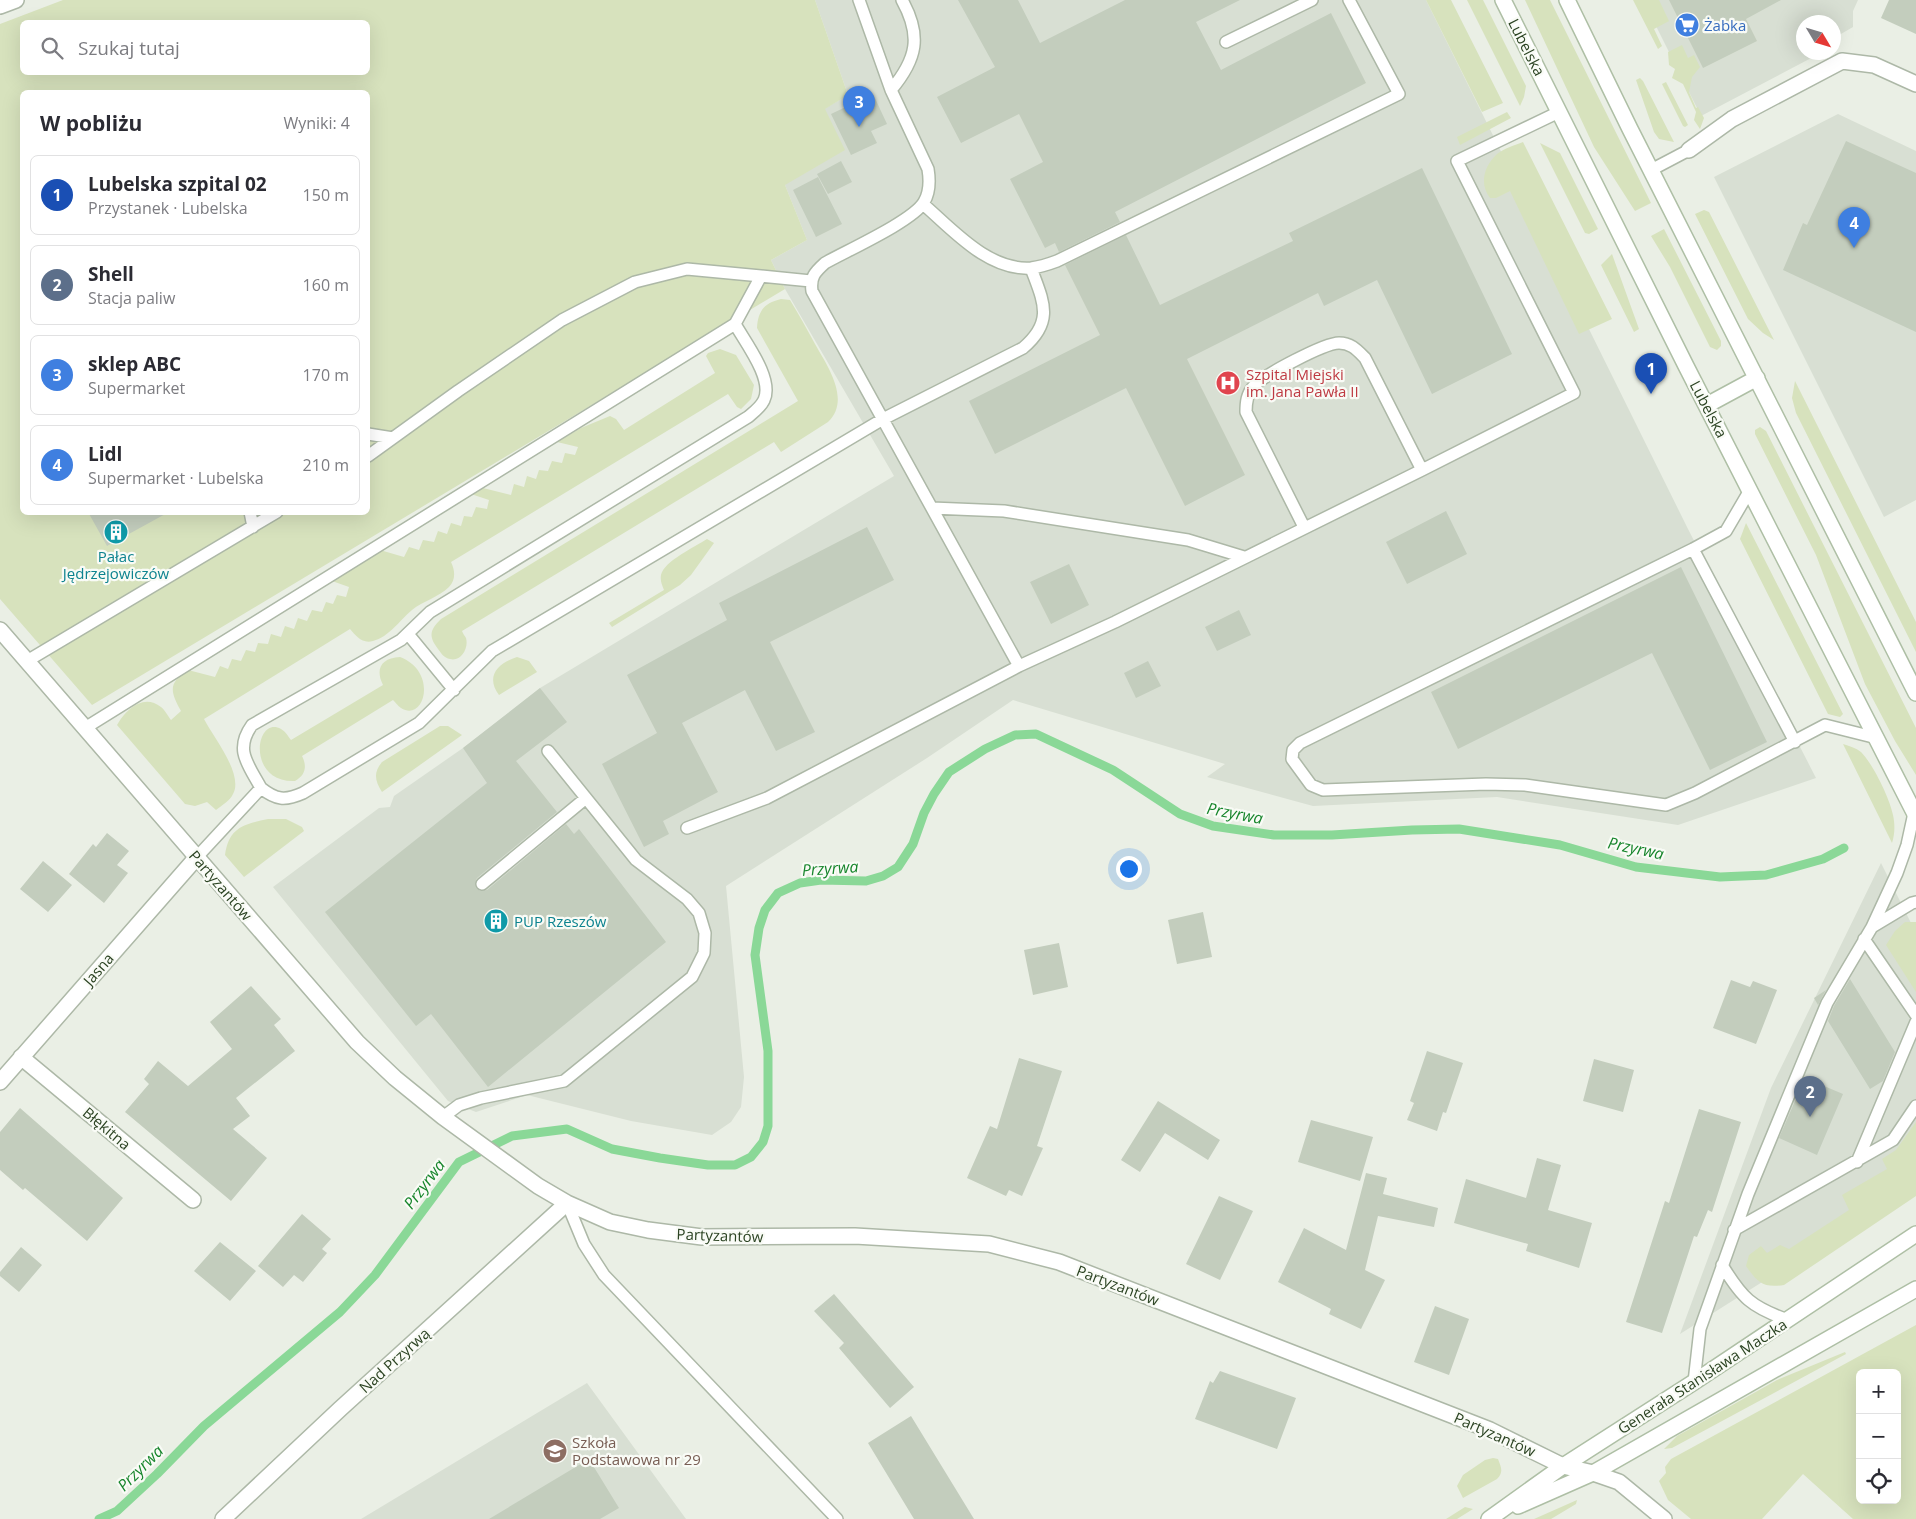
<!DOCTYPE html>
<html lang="pl">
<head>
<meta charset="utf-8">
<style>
  :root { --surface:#fff; --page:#f2f2f3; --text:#2b2b33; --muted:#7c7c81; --line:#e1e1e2; --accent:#893e7a }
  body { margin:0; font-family:"Open Sans",sans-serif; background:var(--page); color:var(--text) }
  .controls { position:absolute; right:15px; bottom:15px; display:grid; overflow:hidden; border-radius:8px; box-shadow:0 5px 20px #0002 }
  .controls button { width:45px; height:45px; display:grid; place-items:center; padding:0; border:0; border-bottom:1px solid var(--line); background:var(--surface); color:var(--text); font:25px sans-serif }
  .compass { position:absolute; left:1796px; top:15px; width:45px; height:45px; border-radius:50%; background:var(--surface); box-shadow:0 5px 20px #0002; rotate:128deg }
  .you { position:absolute; left:1128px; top:868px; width:18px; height:18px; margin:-12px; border:4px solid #fff; border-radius:50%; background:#1a73e8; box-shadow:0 0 0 8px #1a73e833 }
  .badge { display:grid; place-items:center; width:32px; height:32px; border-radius:50%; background:var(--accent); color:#fff; font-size:16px; font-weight:700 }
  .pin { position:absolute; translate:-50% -41px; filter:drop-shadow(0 1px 2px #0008) }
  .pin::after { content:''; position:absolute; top:26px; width:18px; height:15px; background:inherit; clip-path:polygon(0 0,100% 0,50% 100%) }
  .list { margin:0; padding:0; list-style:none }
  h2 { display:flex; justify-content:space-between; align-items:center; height:65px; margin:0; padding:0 20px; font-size:21px }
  h2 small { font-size:16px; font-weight:400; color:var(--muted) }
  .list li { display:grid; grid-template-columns:32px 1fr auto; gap:15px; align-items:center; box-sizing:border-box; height:80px; margin:0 10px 10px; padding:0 10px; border:1px solid var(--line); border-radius:8px }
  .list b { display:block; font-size:19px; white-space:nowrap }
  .list p { margin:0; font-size:16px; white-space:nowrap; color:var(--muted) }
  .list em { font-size:16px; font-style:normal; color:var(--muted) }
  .icon { flex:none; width:28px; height:28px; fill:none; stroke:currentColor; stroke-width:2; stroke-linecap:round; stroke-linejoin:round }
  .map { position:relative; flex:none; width:1916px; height:1519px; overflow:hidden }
  .search { position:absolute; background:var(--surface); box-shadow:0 5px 20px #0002; left:20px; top:20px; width:350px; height:55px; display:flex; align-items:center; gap:12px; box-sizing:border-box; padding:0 18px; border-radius:8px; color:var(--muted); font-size:19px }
  .panel { position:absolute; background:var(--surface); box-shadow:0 5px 20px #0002; left:20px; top:90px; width:350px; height:425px; border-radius:8px }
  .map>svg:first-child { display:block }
  .built { fill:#d8dfd3 }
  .green { fill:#d7e2bd; fill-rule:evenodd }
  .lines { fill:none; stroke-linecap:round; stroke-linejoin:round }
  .stream { stroke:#8ad897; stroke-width:9 }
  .building { fill:#c3cdbd }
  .service-casing { stroke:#adb8a7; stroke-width:14 }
  .minor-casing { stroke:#adb8a7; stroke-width:18 }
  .secondary-casing { stroke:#aebfa5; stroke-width:18 }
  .service { stroke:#fff; stroke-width:11 }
  .minor { stroke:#fff; stroke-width:15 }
  .secondary { stroke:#fff; stroke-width:15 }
  .labels { text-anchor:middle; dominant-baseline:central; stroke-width:4.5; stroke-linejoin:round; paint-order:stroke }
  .shop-label { font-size:15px; fill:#366cbe; stroke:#f9fbf6; text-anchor:start }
  .street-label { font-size:15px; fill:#2b4322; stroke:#f9fbf6 }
  .health-label { font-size:15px; fill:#be3a42; stroke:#f9fbf6; text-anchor:start }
  .culture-label { font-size:15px; fill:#0d838f; stroke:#f9fbf6 }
  .education-label { font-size:15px; fill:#785e54; stroke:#f9fbf6; text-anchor:start }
  .water-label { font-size:16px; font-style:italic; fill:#16852b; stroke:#f9fbf6 }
</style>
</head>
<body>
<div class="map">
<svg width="1916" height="1519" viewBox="0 0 1916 1519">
  <rect width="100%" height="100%" fill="#eaefe5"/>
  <path class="built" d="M815 0H1426L1688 529 1816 778 1678 825 1497 797 1313 806 1207 777 1225 764 1013 700 927 758 726 886 744 1077 741 1107 731 1122 712 1135 631 1121 527 1095 476 1112 448 1101 273 887 379 808 390 807 394 796 463 748 540 688 894 476 785 289 771 260 807 240 785 185 824 109 848 95Z
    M1643 0H1858L1853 11V27L1834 38V22H1804V52L1817 53 1815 56 1701 116Z
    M1838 114 1916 151V500L1884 517 1714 177Z
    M1881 863 1916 933V1147L1835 1236 1680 1334 1771 1088Z
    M587 1383 686 1519H361Z"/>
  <path class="green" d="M63 0H815L848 95 825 109 845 150 785 185 807 240 771 260 785 289 92 705 0 599V24ZM22 22H368V72H22ZM22 92H368V512H22Z
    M1426 0H1451L1503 103 1482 112Z
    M1467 0H1483L1526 86 1524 97 1520 106Z
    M1525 0H1550L1651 203 1635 211 1594 147Z
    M1633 0H1659L1669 21 1654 29 1662 46 1658 49Z
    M1682 45 1688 58 1694 55 1700 67 1692 77 1689 92 1696 108 1698 107 1704 118 1700 129 1694 120 1696 112 1683 84 1672 78 1675 69 1669 65 1668 52Z
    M1640 78 1643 81 1674 142 1659 139 1654 132 1636 80Z
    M1666 82 1688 125 1685 127 1683 126 1662 84Z
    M1507 112 1511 118 1460 145 1457 137Z
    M1523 142 1612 319 1579 334 1510 191 1496 198H1490C1479 184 1484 166 1497 154 1503 149 1515 145 1523 142Z
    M1540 143 1560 153 1598 229 1589 234 1585 233Z
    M1704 210 1709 212 1774 340 1763 333 1748 319 1695 214Z
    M1664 229 1721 341V346L1717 350 1710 347 1670 267 1651 236Z
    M1612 254 1639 329 1634 332 1601 265Z
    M781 299 790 300C799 315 807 329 815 344 828 367 851 400 828 422L781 452 774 442 462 631C463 634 465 636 466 638 469 648 461 662 450 659 444 658 441 653 438 649 428 636 430 630 441 619L798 401 757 328C758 311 764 303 781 299Z
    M720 349 736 355 754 385 751 399 741 409 737 407 728 394 451 562C455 570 456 580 449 587 439 597 423 601 412 610 400 620 389 637 373 641 362 644 356 636 350 629L204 719C213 737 244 774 233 794 230 801 222 805 216 810L207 802 195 806 185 804 117 725C126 709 144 693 161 707 165 710 168 716 171 720L181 711C170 691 168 683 188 670L215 677 220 666 228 669 232 659 241 661 246 650 255 652 258 643 268 644 271 634 281 637 285 626 294 629 298 618 307 621 312 610 322 612 326 602 333 604 337 595 346 597 349 587 332 581 380 550 404 557 409 547 419 550 423 540 434 542 438 531 447 534 451 523 461 526 464 516 472 517 476 507 487 509 489 500 471 494 483 488 511 495 514 484 524 487 527 476 536 479 539 470 548 471 552 461 562 463 565 453 575 455 578 447 557 442 581 428 610 416 616 419 624 430 715 373 706 356 708 353Z
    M1795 381 1916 622V652L1796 413 1792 398Z
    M1760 427 1766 431 1916 728V775L1895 741 1865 684 1816 555 1755 434V430Z
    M1746 523 1843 714 1840 717 1828 714 1740 539Z
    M707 539 714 543 691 575 680 585 612 627 609 623 664 590C662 585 660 581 661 575 664 561 695 547 707 539Z
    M400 657C439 672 424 723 401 708 398 706 395 702 393 700L302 756C307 766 306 775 295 781 246 783 255 715 281 729 285 731 288 736 291 740L383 685C375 669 381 658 400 657Z
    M517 657 529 661 537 672 499 695C485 676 498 663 517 657Z
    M440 726H448L462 735 382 792C375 781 373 773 382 762Z
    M1843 744C1849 746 1856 748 1861 752 1873 764 1890 799 1893 815 1895 824 1895 834 1892 843Z
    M268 819H286L302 827 304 831 244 877 225 855C229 827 244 824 268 819Z
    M1905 922H1916V992L1886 945 1895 931Z
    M1916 1122V1196L1784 1285C1763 1288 1758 1283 1746 1266L1749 1255 1761 1246 1767 1253 1780 1245 1789 1249 1849 1210 1842 1195 1887 1169 1882 1159 1896 1150Z
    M1916 1325V1519H1853L1803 1474 1762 1519H1691L1668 1500 1659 1481 1666 1473 1665 1467 1671 1459ZM1860 1373H1897V1500H1860Z
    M1845 1352 1846 1354 1672 1448 1664 1449 1677 1436 1777 1380Z
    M1493 1458 1498 1459C1501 1467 1504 1472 1497 1479L1463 1498 1457 1486 1463 1475 1485 1460Z
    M1577 1500 1576 1504 1551 1519H1534Z
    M1465 1507 1473 1509 1457 1519H1446Z"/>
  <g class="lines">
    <path class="stream" d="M99 1519 117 1511 157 1474 204 1426 340 1312 375 1275 459 1162 512 1136 567 1129 612 1149 660 1158 708 1165H735L751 1157 763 1142 768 1126V1051L755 955 759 928 765 910 778 893 800 883 821 880 866 881 883 876 898 867 913 844 924 813 934 794 949 772 985 749 1015 735 1036 734 1113 770 1180 814 1213 826 1274 835H1332L1412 830 1459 829 1560 845 1636 867 1720 877 1766 875 1823 859 1844 848"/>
  </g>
  <path class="building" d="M958 0H1018L1040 43 1125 0H1240L1196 22 1221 70 1331 13 1366 83 1115 212 1120 222 1059 252 1055 243 1045 248 1010 179 1043 162 1019 114 961 143 937 97 995 67Z
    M1669 0H1781L1746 19 1757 41 1703 68Z
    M1889 0H1916V34L1881 18Z
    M873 94 887 124 871 131 877 143 851 155 831 114Z
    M1846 141 1916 173V332L1783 270 1803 223 1807 225Z
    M841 161 852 182 828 194 817 174Z
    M1422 168 1512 354 1432 394 1377 280 1324 306 1318 293 1187 359 1245 475 1185 506 1126 388 995 454 969 401 1100 335 1065 265 1126 235 1160 305 1293 241 1289 233Z
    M818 177 842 224 816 237 793 190Z
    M1446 511 1467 554 1407 584 1386 542Z
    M88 512H169L107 546Z
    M867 527 894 580 770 642 815 732 776 751 745 690 682 723 718 792 663 821 669 834 644 847 602 764 657 733 627 675 727 620 719 603Z
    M1069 564 1089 605 1051 624 1030 582Z
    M1681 567 1767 742 1710 770 1652 653 1458 749 1431 692Z
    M1239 610 1251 635 1217 651 1205 627Z
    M1148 661 1161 686 1136 698 1124 673Z
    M540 688 567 722 516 761 557 812 477 878 475 882 476 888 480 891 487 890 566 824 574 834 579 829 666 942 488 1087 431 1014 416 1026 325 912 487 783 463 748Z
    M107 833 129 851 117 865 128 873 104 903 69 874 93 844 96 847Z
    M43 861 72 885 48 912 20 889Z
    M1203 912 1212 957 1177 964 1168 920Z
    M1059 943 1068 987 1033 995 1024 950Z
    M1850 979 1895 1052 1883 1081 1870 1089 1828 1021 1834 1006Z
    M1731 980 1750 987 1753 981 1777 990 1756 1044 1713 1028Z
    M251 986 281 1019 274 1025 295 1051 236 1098 250 1116 233 1129 267 1158 231 1201 125 1112 149 1084 144 1079 158 1061 188 1086 232 1049 210 1022Z
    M1826 990 1821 999 1818 1005 1814 998Z
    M1427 1051 1463 1063 1446 1113 1443 1112 1437 1131 1407 1120 1414 1103 1410 1101Z
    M1019 1058 1062 1071 1037 1146 1043 1148 1022 1196 1009 1190 1006 1196 967 1178 990 1126 997 1129Z
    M1594 1059 1634 1070 1623 1112 1583 1101Z
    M1805 1078 1843 1094 1817 1155 1779 1138Z
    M1158 1101 1220 1140 1208 1160 1165 1133 1140 1172 1121 1160Z
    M20 1108 123 1198 87 1241 25 1188 23 1190 0 1170V1132Z
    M1699 1109 1741 1122 1712 1212 1708 1210 1697 1237 1694 1236 1662 1333 1626 1322 1665 1201 1669 1203Z
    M1311 1120 1373 1137 1360 1181 1298 1162Z
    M1537 1158 1561 1165 1548 1210 1592 1223 1579 1268 1526 1251 1528 1244 1454 1223 1466 1179 1526 1198Z
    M1366 1173 1387 1178 1383 1194 1438 1208 1434 1227 1378 1216 1365 1270 1385 1280 1361 1329 1329 1314 1331 1309 1278 1282 1304 1228 1346 1250Z
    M1219 1196 1253 1211 1220 1280 1186 1264Z
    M302 1214 331 1239 322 1249 327 1253 303 1282 294 1275 283 1287 258 1266Z
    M220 1242 256 1271 230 1301 194 1271Z
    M21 1247 42 1265 19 1292 0 1276V1272Z
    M834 1294 914 1387 890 1408 839 1348 844 1343 814 1311Z
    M1435 1306 1469 1319 1449 1375 1414 1362Z
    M1220 1371 1296 1398 1277 1449 1195 1419 1210 1381 1213 1383Z
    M911 1416 974 1519H914L868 1443Z
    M589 1459 619 1508 600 1519H489Z"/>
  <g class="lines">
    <defs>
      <path id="service" d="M1226 42 1312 0
        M891 90C917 59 922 36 902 0
        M1651 170 1689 150
        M923 204C952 229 988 271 1031 268 1040 267 1049 264 1057 261L1399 94 1349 0
        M368 434 393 438
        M368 456 458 391 562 320 635 282 687 269 761 276
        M1750 490 1726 531 1693 549 1300 743 1293 750 1292 759 1311 785 1323 790 1486 784 1525 785 1666 805 1695 793 1825 725 1877 738
        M932 508 1004 511 1188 540 1244 557
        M250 512 253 527
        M1304 527 1246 412C1246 402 1247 394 1253 387 1263 375 1325 343 1339 343 1351 343 1357 350 1365 358L1422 470
        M1693 549 1795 742
        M408 634 454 690
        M27 661 277 512
        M1019 666 1115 622 1422 470 1574 393 1457 161 1559 112
        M85 728 735 324 761 276 811 281
        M261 788C248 764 234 750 252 725L401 640 430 612 748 417C754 412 761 407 764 400 774 379 745 342 735 324
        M687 828 767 798 1019 666 812 291C810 277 815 272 825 263 846 251 913 221 924 202 930 192 930 181 928 169L891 90 859 0
        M197 857 261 788C276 800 285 801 303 793L419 723 492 651 883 419 1023 348C1055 321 1043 301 1031 268
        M482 884 586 798
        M1872 927 1912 903 1916 902
        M1864 939 1916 1015
        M443 1117 459 1105 481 1098 564 1081 692 977 704 953 705 933 699 913 687 899 636 860 548 751
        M1857 1162 1916 1022
        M567 1203 584 1244 604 1275 837 1519
        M1734 1230 1893 1140 1916 1106
        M1722 1265C1742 1298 1751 1307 1788 1320
        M1694 1382 1700 1329 1748 1194 1827 1003 1872 927 1897 873 1907 845 1914 813"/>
      <path id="minor" d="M0 6 16 0
        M1689 150 1732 119 1842 61 1874 65 1916 84
        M0 630 357 1042 395 1078 443 1117 538 1186 567 1203 610 1222 648 1230 702 1237 855 1236 989 1244 1059 1262 1490 1430 1563 1466 1593 1473 1619 1482 1664 1519
        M21 1057 193 1200
        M0 1082 197 857
        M223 1519 340 1409 567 1203"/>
      <path id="secondary" d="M1503 0 1686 366 1916 816
        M1567 0 1630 129 1916 693
        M1707 405 1757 378
        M1518 1506 1593 1473 1916 1289
        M1489 1519 1563 1466 1694 1382 1916 1234"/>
    </defs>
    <use href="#service" class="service-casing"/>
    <use href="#minor" class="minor-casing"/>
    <use href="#secondary" class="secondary-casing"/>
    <use href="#service" class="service"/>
    <use href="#minor" class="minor"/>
    <use href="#secondary" class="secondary"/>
  </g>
  <defs>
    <symbol id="supermarket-disc" viewBox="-11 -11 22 22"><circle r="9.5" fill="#3f7fe0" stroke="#f9fbf6"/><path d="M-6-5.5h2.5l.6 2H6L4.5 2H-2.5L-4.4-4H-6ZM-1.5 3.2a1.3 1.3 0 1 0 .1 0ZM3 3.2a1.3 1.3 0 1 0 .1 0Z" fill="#fff"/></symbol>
    <symbol id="hospital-disc" viewBox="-11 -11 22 22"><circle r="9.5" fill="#e0444e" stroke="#f9fbf6"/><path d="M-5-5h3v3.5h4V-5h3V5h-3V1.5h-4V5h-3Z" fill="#fff"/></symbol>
    <symbol id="building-disc" viewBox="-11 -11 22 22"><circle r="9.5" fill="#0f9aa8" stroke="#f9fbf6"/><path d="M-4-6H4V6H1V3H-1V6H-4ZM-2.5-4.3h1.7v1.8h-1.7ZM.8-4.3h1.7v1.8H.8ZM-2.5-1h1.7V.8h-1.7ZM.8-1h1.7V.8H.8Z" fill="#fff"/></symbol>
    <symbol id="school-disc" viewBox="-11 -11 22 22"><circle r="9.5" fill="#8d6e63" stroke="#f9fbf6"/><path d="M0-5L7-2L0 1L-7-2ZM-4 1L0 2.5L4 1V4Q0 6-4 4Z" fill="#fff"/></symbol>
  </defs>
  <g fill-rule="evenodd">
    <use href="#supermarket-disc" x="1673" y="11" width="28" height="28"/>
    <use href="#hospital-disc" x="1214" y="369" width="28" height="28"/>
    <use href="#building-disc" x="102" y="518" width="28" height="28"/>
    <use href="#building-disc" x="482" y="907" width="28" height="28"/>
    <use href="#school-disc" x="541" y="1437" width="28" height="28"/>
  </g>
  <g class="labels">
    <g class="shop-label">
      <text x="1704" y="25">Żabka</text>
    </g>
    <g class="street-label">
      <text transform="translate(1527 47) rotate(63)">Lubelska</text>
      <text transform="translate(1709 409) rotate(62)">Lubelska</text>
      <text transform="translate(221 885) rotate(49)">Partyzantów</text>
      <text transform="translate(98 969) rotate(-49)">Jasna</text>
      <text transform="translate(107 1128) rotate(40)">Błękitna</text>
      <text transform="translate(720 1235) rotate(2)">Partyzantów</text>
      <text transform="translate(1118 1285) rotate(21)">Partyzantów</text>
      <text transform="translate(394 1360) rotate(-42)">Nad Przyrwą</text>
      <text transform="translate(1702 1376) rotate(-33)">Generała Stanisława Maczka</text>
      <text transform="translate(1495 1434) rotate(24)">Partyzantów</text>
    </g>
    <g class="health-label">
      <text x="1246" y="374">Szpital Miejski<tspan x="1246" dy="17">im. Jana Pawła II</tspan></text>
    </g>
    <g class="culture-label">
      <text x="116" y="556">Pałac<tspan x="116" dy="17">Jędrzejowiczów</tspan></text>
      <text x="514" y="921" text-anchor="start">PUP Rzeszów</text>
    </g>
    <g class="education-label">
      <text x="572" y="1442">Szkoła<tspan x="572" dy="17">Podstawowa nr 29</tspan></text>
    </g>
    <g class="water-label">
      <text transform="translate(1235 813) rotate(11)">Przyrwa</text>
      <text transform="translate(1636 848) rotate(12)">Przyrwa</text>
      <text transform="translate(830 868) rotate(-4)">Przyrwa</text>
      <text transform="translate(424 1184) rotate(-53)">Przyrwa</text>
      <text transform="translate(140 1468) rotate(-45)">Przyrwa</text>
    </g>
  </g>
</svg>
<div class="controls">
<button>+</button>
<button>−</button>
<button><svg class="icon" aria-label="locate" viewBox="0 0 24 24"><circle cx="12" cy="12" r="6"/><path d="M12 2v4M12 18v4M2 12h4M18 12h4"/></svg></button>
</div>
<svg class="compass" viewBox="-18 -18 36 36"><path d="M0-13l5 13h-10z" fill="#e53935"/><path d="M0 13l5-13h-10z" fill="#7c7c81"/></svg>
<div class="you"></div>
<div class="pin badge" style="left:1651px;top:394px;background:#1a4fb4">1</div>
<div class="pin badge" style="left:1810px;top:1117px;background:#5c6f8a">2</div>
<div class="pin badge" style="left:859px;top:127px;background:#3f7fe0">3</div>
<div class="pin badge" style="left:1854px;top:248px;background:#3f7fe0">4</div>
<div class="search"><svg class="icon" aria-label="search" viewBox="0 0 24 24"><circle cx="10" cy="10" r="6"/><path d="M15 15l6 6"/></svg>Szukaj tutaj</div>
<section class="panel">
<h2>W pobliżu<small>Wyniki: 4</small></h2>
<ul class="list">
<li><span class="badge" style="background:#1a4fb4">1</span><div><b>Lubelska szpital 02</b><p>Przystanek · Lubelska</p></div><em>150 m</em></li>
<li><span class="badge" style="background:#5c6f8a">2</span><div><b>Shell</b><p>Stacja paliw</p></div><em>160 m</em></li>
<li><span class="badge" style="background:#3f7fe0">3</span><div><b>sklep ABC</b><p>Supermarket</p></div><em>170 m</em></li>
<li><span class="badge" style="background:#3f7fe0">4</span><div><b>Lidl</b><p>Supermarket · Lubelska</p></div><em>210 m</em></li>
</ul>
</section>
</div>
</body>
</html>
